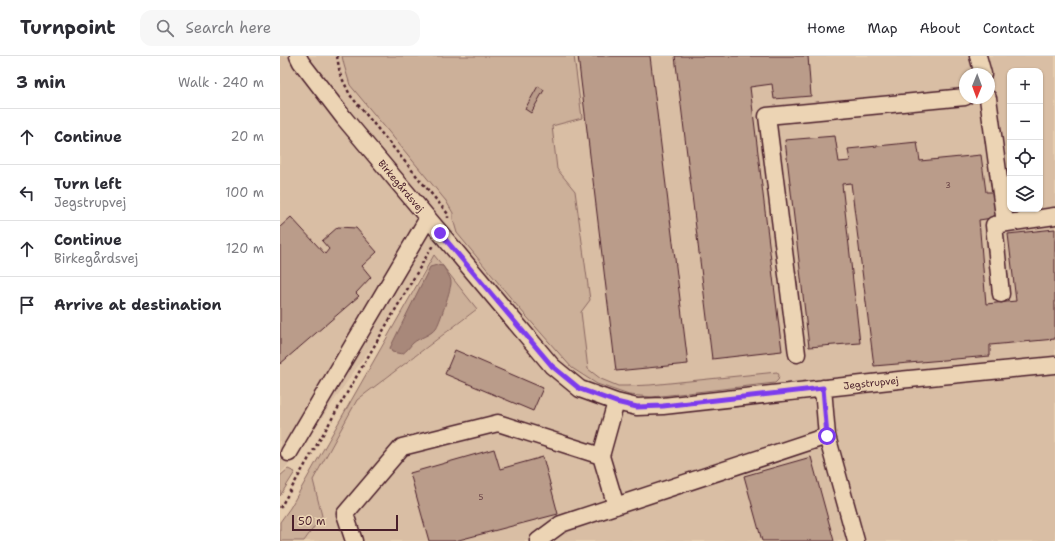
<!DOCTYPE html>
<html lang="en">
<head>
<meta charset="utf-8">
<style>
  :root { --surface:#fff; --page:#f7f7f7; --text:#2b2b33; --muted:#7c7c81; --line:#e1e1e2 }
  body { margin:0; font-family:"Shantell Sans",sans-serif; background:var(--page); color:var(--text) }
  .controls { position:absolute; right:12px; top:12px; display:grid; overflow:hidden; border-radius:8px; box-shadow:0 1px 3px #0004 }
  .controls button { width:36px; height:36px; display:grid; place-items:center; padding:0; border:0; border-bottom:1px solid var(--line); background:var(--surface); color:var(--text); font:20px sans-serif }
  .compass { position:absolute; left:679px; top:12px; width:36px; height:36px; border-radius:50%; background:var(--surface); box-shadow:0 1px 3px #0004; rotate:181deg }
  .scale { position:absolute; left:12px; bottom:10px; width:106px; box-sizing:border-box; padding-left:4px; border:2px solid #4a1f2b; border-top:0; font-size:11px; line-height:14px; white-space:nowrap; color:#4a1f2b; -webkit-text-stroke:3px #ecd4b4; paint-order:stroke }
  .stop { position:absolute; width:12px; height:12px; margin:-9px; border:3px solid #7c3aed; border-radius:50%; background:#fff }
  .stop.end { background:#7c3aed; border-color:#fff; box-shadow:0 1px 4px #0008 }
  .list { margin:0; padding:0; list-style:none }
  h2 { display:flex; justify-content:space-between; align-items:center; height:52px; margin:0; padding:0 16px; font-size:17px }
  h2 small { font-size:13px; font-weight:400; color:var(--muted) }
  .list li { display:grid; grid-template-columns:26px 1fr auto; gap:12px; align-items:center; box-sizing:border-box; height:56px; padding:0 16px; border-top:1px solid var(--line) }
  .list b { display:block; font-size:15px; white-space:nowrap }
  .list p { margin:0; font-size:13px; white-space:nowrap; color:var(--muted) }
  .list em { font-size:13px; font-style:normal; color:var(--muted) }
  .icon { flex:none; width:22px; height:22px; fill:none; stroke:currentColor; stroke-width:2; stroke-linecap:round; stroke-linejoin:round }
  .map { position:relative; flex:none; width:775px; height:485px; overflow:hidden }
  header { display:flex; align-items:center; gap:24px; box-sizing:border-box; height:56px; padding:0 20px; background:var(--surface); border-bottom:1px solid var(--line) }
  header strong { font-size:19px }
  nav { display:flex; gap:22px; margin-inline-start:auto; font-size:14px }
  .search { width:280px; height:36px; background:var(--page); display:flex; align-items:center; gap:10px; box-sizing:border-box; padding:0 14px; border-radius:12px; color:var(--muted); font-size:15px }
  main { display:flex }
  aside { flex:1; background:var(--surface) }
  .map>svg:first-child { display:block }
  .built { fill:#d9bea4; fill-rule:evenodd }
  .green { fill:#ccb099; stroke:#8b6862 }
  .water { fill:#a8887a; stroke:#825e5a }
  .building { fill:#ba9c8a; stroke:#4a1f2b }
  .lines { fill:none; stroke-linecap:round; stroke-linejoin:round }
  .minor-casing { stroke:#4a1f2b; stroke-width:19 }
  .path { stroke:#4a1f2b; stroke-width:2.5; stroke-dasharray:3 3; stroke-linecap:butt }
  .minor { stroke:#ecd4b4; stroke-width:16 }
  .route { stroke:#7c3aed; stroke-width:5 }
  .labels { text-anchor:middle; dominant-baseline:central; stroke-width:3; stroke-linejoin:round; paint-order:stroke }
  .number-label { font-size:8px; fill:#663e43 }
  .street-label { font-size:10px; fill:#4a1f2b; stroke:#ecd4b4 }
</style>
</head>
<body>
<header>
<strong>Turnpoint</strong>
<div class="search"><svg class="icon" aria-label="search" viewBox="0 0 24 24"><circle cx="10" cy="10" r="6"/><path d="M15 15l6 6"/></svg>Search here</div>
<nav><a>Home</a><a>Map</a><a>About</a><a>Contact</a></nav>
</header>
<main>
<aside>
<h2>3 min<small>Walk · 240 m</small></h2>
<ul class="list">
<li><svg class="icon" aria-label="ahead" viewBox="0 0 24 24"><path d="M12 20V5M6 11l6-6 6 6"/></svg><div><b>Continue</b></div><em>20 m</em></li>
<li><svg class="icon" aria-label="left" viewBox="0 0 24 24"><path d="M17 20v-9H6M10 6l-5 5 5 5"/></svg><div><b>Turn left</b><p>Jegstrupvej</p></div><em>100 m</em></li>
<li><svg class="icon" aria-label="ahead" viewBox="0 0 24 24"><path d="M12 20V5M6 11l6-6 6 6"/></svg><div><b>Continue</b><p>Birkegårdsvej</p></div><em>120 m</em></li>
<li><svg class="icon" aria-label="arrive" viewBox="0 0 24 24"><path d="M6 21V4h12l-3 4 3 4H6"/></svg><div><b>Arrive at destination</b></div></li>
</ul>
</aside>
<div class="map">
<svg width="775" height="485" viewBox="0 0 775 485">
  <rect width="100%" height="100%" fill="#e6cdaf"/>
  <filter id="ink" filterUnits="userSpaceOnUse"><feTurbulence type="fractalNoise" baseFrequency=".025" numOctaves="2"/><feDisplacementMap in="SourceGraphic" scale="8" xChannelSelector="R" yChannelSelector="G"/><feConvolveMatrix kernelMatrix="1 2 1 2 8 2 1 2 1" color-interpolation-filters="sRGB"/></filter>
  <g filter="url(#ink)">
    <path class="built" d="M0 0H775V485H24L42 460 33 424 77 344 197 254 154 200 15 401 0 418ZM730 15H760V153H730ZM685 18H709V42H685Z"/>
    <path class="green" d="M62 0H294L302 62 272 70 277 113 295 135 310 244 301 256 308 313 321 323 338 330H347L370 329 497 316 499 319 498 324 495 327 372 341 349 339 317 328 292 312 239 252 177 177 173 163V157L166 145 70 29 64 9Z
      M154 199 197 253 77 344 33 424 42 460 24 485H0V466L10 452Z
      M8 413 15 416 0 440V420Z"/>
    <path class="water" d="M157 209 163 210C165 214 171 221 171 226 172 230 159 269 156 272 150 280 140 281 133 287 129 291 127 295 122 298L112 296 110 292 150 211Z"/>
    <path class="building" d="M298 0H370L408 308 336 315Z
      M395 0H528L531 40 494 43 492 28 470 31 502 295 432 303Z
      M258 30 264 34 251 57 245 53Z
      M555 80 559 106 570 105 568 93 637 86 640 105 701 99 706 136H716L719 161 699 164 706 248 736 245 728 178 775 173V283L710 289V300L594 310 571 127 562 128 580 287 529 291 505 84Z
      M11 161 45 198 49 193 42 185 58 171 76 172 97 196 82 210 91 221 76 237 79 240 0 308V171Z
      M175 294 263 332 253 355 165 318Z
      M214 393 220 413 263 401 278 458 175 485H149L130 417Z
      M531 401 554 485H482L464 420Z"/>
    <g class="lines">
      <defs>
        <path id="minor" d="M18 0 21 6 64 62 272 310 300 333 336 346 357 351 383 350 619 324 775 309
          M698 0 703 18
          M708 42 725 167
          M721 238 714 169 775 160
          M517 298 487 60 685 41
          M547 380 576 485
          M9 397 148 162
          M321 400 336 450
          M74 485 65 458 122 391 218 367 321 400 336 346
          M258 485 281 468 547 380 543 332"/>
      </defs>
      <use href="#minor" class="minor-casing"/>
      <path class="path" d="M57 0 60 18 70 39 168 158V162
        M0 452 153 189"/>
      <use href="#minor" class="minor"/>
    </g>
  </g>
  <g class="lines" filter="url(#ink)">
    <path class="route" d="M160 177 272 310 300 333 336 346 357 351 383 350 543 332 547 380"/>
  </g>
  <g class="labels">
    <g class="number-label">
      <text x="668" y="129">3</text>
      <text x="201" y="441">5</text>
    </g>
    <g class="street-label">
      <text transform="translate(121 130) rotate(50)">Birkegårdsvej</text>
      <text transform="translate(591 327) rotate(-6)">Jegstrupvej</text>
    </g>
  </g>
</svg>
<div class="controls">
<button>+</button>
<button>−</button>
<button><svg class="icon" aria-label="locate" viewBox="0 0 24 24"><circle cx="12" cy="12" r="6"/><path d="M12 2v4M12 18v4M2 12h4M18 12h4"/></svg></button>
<button><svg class="icon" aria-label="layers" viewBox="0 0 24 24"><path d="M12 4l9 5-9 5-9-5zM3 14l9 5 9-5"/></svg></button>
</div>
<svg class="compass" viewBox="-18 -18 36 36"><path d="M0-13l5 13h-10z" fill="#e53935"/><path d="M0 13l5-13h-10z" fill="#7c7c81"/></svg>
<div class="scale">50 m</div>
<div class="stop" style="left:547px;top:380px"></div>
<div class="stop end" style="left:160px;top:177px"></div>
</div>
</main>
</body>
</html>
